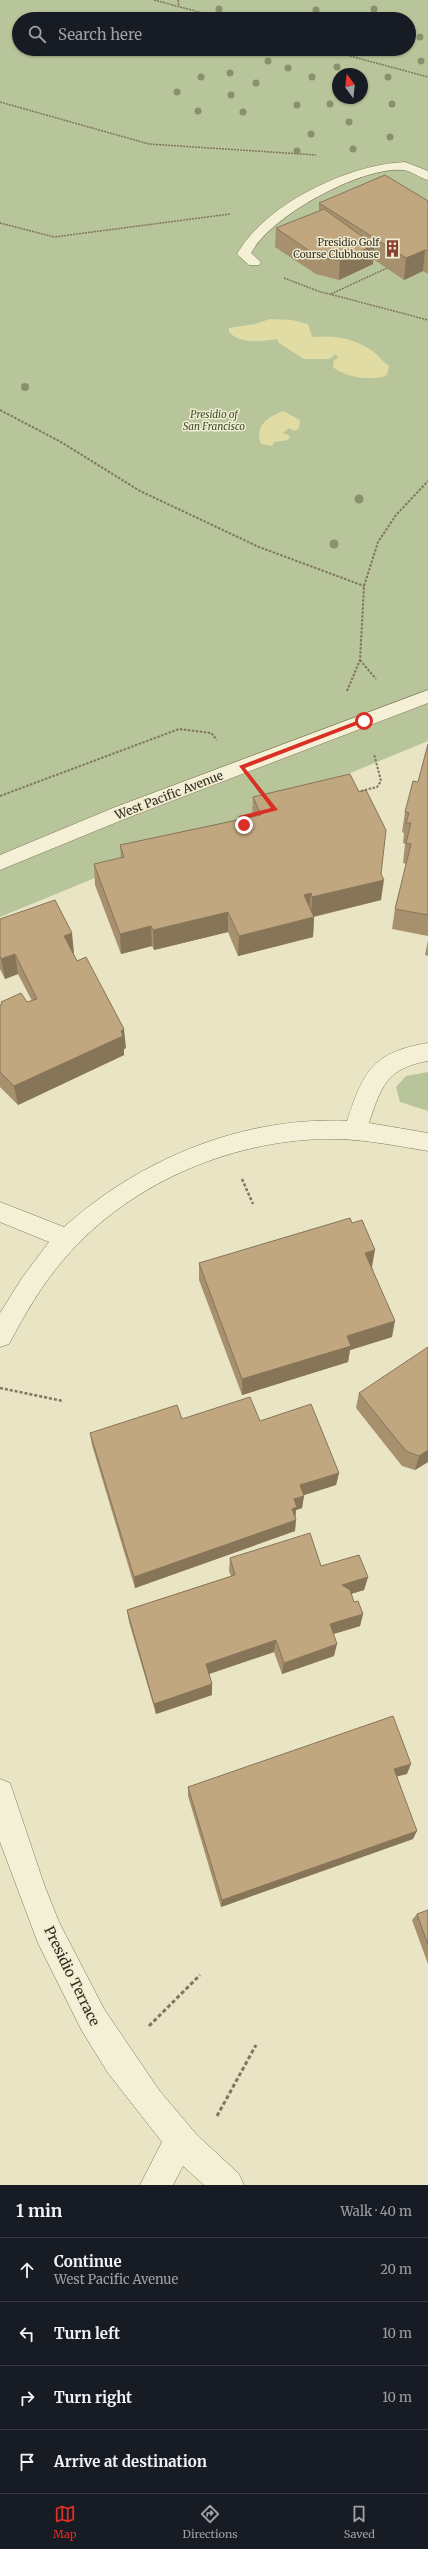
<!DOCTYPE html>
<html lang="en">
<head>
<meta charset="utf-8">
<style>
  :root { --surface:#171b24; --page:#20242c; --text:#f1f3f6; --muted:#9ea1a6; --line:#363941; --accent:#d93025 }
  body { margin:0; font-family:Merriweather,serif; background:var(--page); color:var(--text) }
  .compass { position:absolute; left:332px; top:68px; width:36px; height:36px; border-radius:50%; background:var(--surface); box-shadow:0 1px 3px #0004; rotate:345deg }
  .stop { position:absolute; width:12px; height:12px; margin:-9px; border:3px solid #d93025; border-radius:50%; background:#fff }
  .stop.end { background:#d93025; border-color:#fff; box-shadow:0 1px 4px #0008 }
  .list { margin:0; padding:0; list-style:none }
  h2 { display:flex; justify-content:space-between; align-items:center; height:52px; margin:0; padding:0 16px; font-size:17px }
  h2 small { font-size:13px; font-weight:400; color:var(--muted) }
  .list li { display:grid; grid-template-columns:26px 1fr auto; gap:12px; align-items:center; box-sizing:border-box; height:64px; padding:0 16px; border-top:1px solid var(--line) }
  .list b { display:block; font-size:15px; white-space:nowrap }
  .list p { margin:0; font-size:13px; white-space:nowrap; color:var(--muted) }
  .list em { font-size:13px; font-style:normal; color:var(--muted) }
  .icon { flex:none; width:22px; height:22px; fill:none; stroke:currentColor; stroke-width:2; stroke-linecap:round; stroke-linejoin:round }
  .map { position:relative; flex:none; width:428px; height:2185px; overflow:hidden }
  .search { position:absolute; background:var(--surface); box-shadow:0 1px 3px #0004; left:12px; right:12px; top:12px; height:44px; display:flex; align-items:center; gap:10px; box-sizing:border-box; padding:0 14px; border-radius:22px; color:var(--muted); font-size:15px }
  .sheet { height:308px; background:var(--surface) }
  nav { display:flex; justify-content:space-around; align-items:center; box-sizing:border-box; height:56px; border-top:1px solid var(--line); background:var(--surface); font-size:11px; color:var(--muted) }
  nav a { display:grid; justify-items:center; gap:2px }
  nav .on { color:var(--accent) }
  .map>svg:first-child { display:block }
  .green { fill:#b8c49a; fill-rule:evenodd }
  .sand { fill:#e1dca4 }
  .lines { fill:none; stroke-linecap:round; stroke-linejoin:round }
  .lane-casing { stroke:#80765d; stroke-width:1 }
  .street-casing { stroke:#80765d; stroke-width:1 }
  .path-far3 { stroke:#80765d; stroke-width:1.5; stroke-dasharray:2 1; stroke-linecap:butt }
  .path-far2 { stroke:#80765d; stroke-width:2; stroke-dasharray:2.5 1.5; stroke-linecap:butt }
  .path-far1 { stroke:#80765d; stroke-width:2.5; stroke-dasharray:3 2; stroke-linecap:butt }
  .path { stroke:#80765d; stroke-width:3; stroke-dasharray:4 2.5; stroke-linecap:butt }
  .lane { fill:#f4f0d6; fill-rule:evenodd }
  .street { fill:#f4f0d6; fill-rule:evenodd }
  .tree { fill:#89906e }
  .wall { fill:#a6906d }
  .shaded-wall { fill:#877559 }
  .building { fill:#c1a77f; stroke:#877559 }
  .route { fill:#d93025 }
  .labels { text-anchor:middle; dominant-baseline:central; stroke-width:3; stroke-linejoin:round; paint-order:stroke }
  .far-poi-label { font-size:10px; fill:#322c1f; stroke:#f0edd3; text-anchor:end }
  .far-park-label { font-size:10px; font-style:italic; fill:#3c4c28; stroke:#f0edd3 }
  .street-label { font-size:12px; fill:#322c1f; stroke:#f0edd3 }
  .near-street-label { font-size:14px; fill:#322c1f; stroke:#f0edd3 }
</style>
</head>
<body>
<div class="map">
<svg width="428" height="2185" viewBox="0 0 428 2185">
  <rect width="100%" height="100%" fill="#e8e4c4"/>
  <path class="green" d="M0 0H428V741L0 917ZM19 19H409V49H19ZM338 74H362V98H338Z
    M428 1072V1111L400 1102 396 1087 406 1076Z"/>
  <path class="sand" d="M270 319 292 320 308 324 312 337C334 335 353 338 371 350 379 355 381 361 389 366L387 375C373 382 344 377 333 367L334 360 338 358 336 354 329 359H304L279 343 277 339C262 341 241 345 229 332V328L255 324Z
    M283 411 300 420 299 428 294 431 289 428 283 433 290 436 288 440 274 442 272 446 261 444C254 426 268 417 283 411Z"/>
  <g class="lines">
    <defs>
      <path id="lane" d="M405 162 428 171V180C419 178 411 170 402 170 360 167 271 216 251 253L261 262 259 265H249L237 254C265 204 349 164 405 162Z"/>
      <path id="street" d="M428 690V703L127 818 0 870V855L113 808Z
        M428 1043V1061C387 1068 381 1086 369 1123L428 1133V1151C398 1146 368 1140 338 1139 238 1137 131 1181 65 1258 42 1284 25 1314 9 1344L0 1347V1313L22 1278 49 1242 0 1222V1202L64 1227C140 1159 243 1116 347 1121 364 1070 373 1052 428 1043Z
        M0 1779 10 1783 45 1887 59 1922 104 2009 159 2090 196 2134 239 2174 244 2185H204L183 2166 173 2185H140L162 2142 108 2073 82 2031 38 1943 0 1842Z"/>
    </defs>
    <use href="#lane" class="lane-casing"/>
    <use href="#street" class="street-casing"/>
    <path class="path-far3" d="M154 0 225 19
      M178 0 179 6
      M324 49 428 77
      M0 102 149 144 316 155
      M0 223 54 237 230 214
      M284 278 318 291 428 320
      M331 294 387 268"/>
    <path class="path-far2" d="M0 410 61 442 140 491 259 547 364 586
      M360 660 376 679
      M347 691 360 660 364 586 378 542 396 515 428 481
      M357 792 377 787 381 781 374 754
      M0 796 179 729 211 733 217 740
      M242 821 241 818 254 815"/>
    <path class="path-far1" d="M242 1179 253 1204
      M0 1388 63 1401"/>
    <path class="path" d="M149 2026 200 1975
      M217 2116 256 2045"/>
    <use href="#lane" class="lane"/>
    <use href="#street" class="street"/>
  </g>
  <g class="tree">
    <circle cx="219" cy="9" r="3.5"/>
    <circle cx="374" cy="9" r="3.5"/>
    <circle cx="316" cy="10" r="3.5"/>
    <circle cx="420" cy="37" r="3.5"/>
    <circle cx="268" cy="61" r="3.5"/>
    <circle cx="421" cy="61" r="3.5"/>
    <circle cx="337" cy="67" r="3.5"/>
    <circle cx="288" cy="68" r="3.5"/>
    <circle cx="230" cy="73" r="3.5"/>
    <circle cx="201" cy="77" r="3.5"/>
    <circle cx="312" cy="77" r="3.5"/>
    <circle cx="388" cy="77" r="3.5"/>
    <circle cx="256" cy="83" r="3.5"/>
    <circle cx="177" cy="92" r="3.5"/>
    <circle cx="231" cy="95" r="3.5"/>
    <circle cx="330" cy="104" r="3.5"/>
    <circle cx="392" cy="104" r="3.5"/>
    <circle cx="297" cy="105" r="3.5"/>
    <circle cx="198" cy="111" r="3.5"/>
    <circle cx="243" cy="112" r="3.5"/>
    <circle cx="349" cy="122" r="3.5"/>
    <circle cx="311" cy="134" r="3.5"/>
    <circle cx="390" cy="137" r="3.5"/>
    <circle cx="353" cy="149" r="3.5"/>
    <circle cx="297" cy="151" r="3.5"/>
    <circle cx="25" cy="387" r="4"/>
    <circle cx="359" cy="499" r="4.5"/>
    <circle cx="334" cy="544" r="4.5"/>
  </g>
  <path class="wall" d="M428 201V274L423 271 404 280 373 259V264L339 280 316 274 275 247 276 228 319 211V203Z
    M428 744V936L392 929 395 909 406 864 403 863 405 844 403 843 404 833 402 832 405 812 418 782Z
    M253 797 381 874V900L314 917 313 937 238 956 228 932 154 950 152 946 121 954 95 885 94 864 121 858 120 845 252 817Z
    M0 919 74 953H73L126 1048 124 1049V1055L18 1105 0 1087V1005L2 1004 1 1002H27L32 1001 18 974 5 979 0 969Z
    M428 940V956L425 955Z
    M352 1223 372 1267 392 1337 350 1350 348 1362 242 1395 199 1280V1263Z
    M359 1393 428 1462 415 1470 402 1466 356 1408Z
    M182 1419 260 1421 339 1473 336 1485 304 1495 302 1508 296 1510 295 1531 135 1588 92 1445 90 1433Z
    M230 1558 321 1566 368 1577 364 1590 351 1594 354 1602 363 1614 360 1626 333 1634 334 1656 282 1674 274 1652 209 1674 212 1684V1695L156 1714 129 1622 127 1610 231 1576 229 1571Z
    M407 1774 397 1776 413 1839 221 1907 188 1796V1787Z
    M428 1910V1964L412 1920 417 1914Z"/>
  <path class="shaded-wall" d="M374 245 373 264 339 280 340 261Z
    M425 250 423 271 404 280 406 258Z
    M384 880 381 900 311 917 312 897Z
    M311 893 309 913 304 895Z
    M228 912V932L154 950 153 930Z
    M314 917 313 937 238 956 239 936Z
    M151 926 152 946 121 954 120 934Z
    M72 933 74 953 67 956 64 936Z
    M15 954 18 974 5 979 1 959Z
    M124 1029 126 1048 124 1049V1055L18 1105 14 1086Z
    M375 1250 372 1267 363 1270 365 1253Z
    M395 1321 392 1337 350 1350 348 1362 242 1395V1379L347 1336Z
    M428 1450V1462L415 1470 419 1456Z
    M339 1473 336 1485 298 1497 300 1485Z
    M304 1496 302 1508 296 1510 295 1518 292 1509 294 1499Z
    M296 1520 295 1531 135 1588 134 1577Z
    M368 1577 364 1590 340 1597 342 1585Z
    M363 1614 360 1626 327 1636 330 1624Z
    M276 1640 274 1652 206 1675V1664Z
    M337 1644 334 1656 282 1674 284 1663Z
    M212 1684V1695L156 1714 154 1704Z
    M411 1764 407 1774 391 1778 394 1769Z
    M417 1831 413 1839 221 1907 222 1900Z"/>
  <path class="building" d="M385 175 428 201V251L425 250 406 258 319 203Z
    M324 209 374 245 340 261 317 256 276 228Z
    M428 744V915L395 909 411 844 406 843 411 823H406L409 813 405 812 413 781 418 782Z
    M350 774 359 792 366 790 386 830 381 874 384 880 312 897 311 893 304 895 314 917 239 936 228 912 153 930 151 926 120 934 94 864 124 857 120 845 261 815 253 797Z
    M55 900 72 933 64 936 77 961 86 957 124 1029 121 1031 123 1036 14 1086 0 1072V1005L2 1004 1 1002 21 993 27 1002 37 999 15 954 1 959 0 956V919Z
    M350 1218 352 1223 362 1220 375 1250 365 1253 395 1321 347 1336 351 1346 242 1379 199 1263Z
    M428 1347V1450L419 1456 406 1451 359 1393Z
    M250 1397 260 1421 311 1404 339 1473 300 1485 304 1496 294 1499 297 1507 292 1509 296 1520 134 1577 90 1433 177 1405 182 1419Z
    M310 1533 321 1566 359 1555 368 1577 342 1585 350 1590 354 1602 358 1601 363 1614 330 1624 337 1644 284 1663 276 1640 206 1664 212 1684 154 1704 127 1610 235 1575 230 1558Z
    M393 1716 411 1764 394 1769 417 1831 222 1900 188 1787Z
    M428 1910V1945L417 1914Z"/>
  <path class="route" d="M362 719 367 721 245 768 278 810 244 819 246 825 242 826 239 816 271 808 239 766Z"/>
  <defs>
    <symbol id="building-bare" viewBox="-9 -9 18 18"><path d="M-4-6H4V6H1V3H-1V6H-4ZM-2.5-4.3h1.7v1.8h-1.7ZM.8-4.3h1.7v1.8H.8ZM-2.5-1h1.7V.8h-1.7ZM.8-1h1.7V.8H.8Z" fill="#884334" stroke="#f0edd3" stroke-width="2.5" paint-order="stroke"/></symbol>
  </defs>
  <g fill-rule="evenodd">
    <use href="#building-bare" x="380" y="236" width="25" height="25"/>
  </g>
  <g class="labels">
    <g class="far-poi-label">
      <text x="379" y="242">Presidio Golf<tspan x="379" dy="12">Course Clubhouse</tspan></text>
    </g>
    <g class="far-park-label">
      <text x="214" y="414">Presidio of<tspan x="214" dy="12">San Francisco</tspan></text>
    </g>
    <g class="street-label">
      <text transform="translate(169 795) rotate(-21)">West Pacific Avenue</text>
    </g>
    <g class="near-street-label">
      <text transform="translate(72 1976) rotate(64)">Presidio Terrace</text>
    </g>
  </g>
</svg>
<svg class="compass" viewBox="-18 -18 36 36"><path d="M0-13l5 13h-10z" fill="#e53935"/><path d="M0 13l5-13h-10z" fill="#9ea1a6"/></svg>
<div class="stop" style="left:364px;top:721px"></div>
<div class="stop end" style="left:244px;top:825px"></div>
<div class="search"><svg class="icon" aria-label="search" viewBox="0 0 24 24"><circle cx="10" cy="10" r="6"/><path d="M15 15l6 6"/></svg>Search here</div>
</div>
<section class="sheet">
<h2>1 min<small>Walk · 40 m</small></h2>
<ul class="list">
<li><svg class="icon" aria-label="ahead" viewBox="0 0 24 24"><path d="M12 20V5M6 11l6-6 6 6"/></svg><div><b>Continue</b><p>West Pacific Avenue</p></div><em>20 m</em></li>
<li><svg class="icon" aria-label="left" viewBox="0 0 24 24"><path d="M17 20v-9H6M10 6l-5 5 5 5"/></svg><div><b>Turn left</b></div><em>10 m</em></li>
<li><svg class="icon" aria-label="right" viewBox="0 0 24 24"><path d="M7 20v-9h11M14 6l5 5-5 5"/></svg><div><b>Turn right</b></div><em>10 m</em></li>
<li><svg class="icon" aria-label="arrive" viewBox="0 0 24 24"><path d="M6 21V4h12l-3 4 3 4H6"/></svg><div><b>Arrive at destination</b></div></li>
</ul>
</section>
<nav>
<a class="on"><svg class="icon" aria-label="map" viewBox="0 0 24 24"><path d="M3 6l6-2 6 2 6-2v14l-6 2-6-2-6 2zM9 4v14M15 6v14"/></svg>Map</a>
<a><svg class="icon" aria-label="directions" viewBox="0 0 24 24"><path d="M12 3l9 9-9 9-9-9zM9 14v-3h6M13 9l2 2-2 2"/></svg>Directions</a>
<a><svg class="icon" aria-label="saved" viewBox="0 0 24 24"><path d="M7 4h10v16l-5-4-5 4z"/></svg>Saved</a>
</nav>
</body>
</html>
